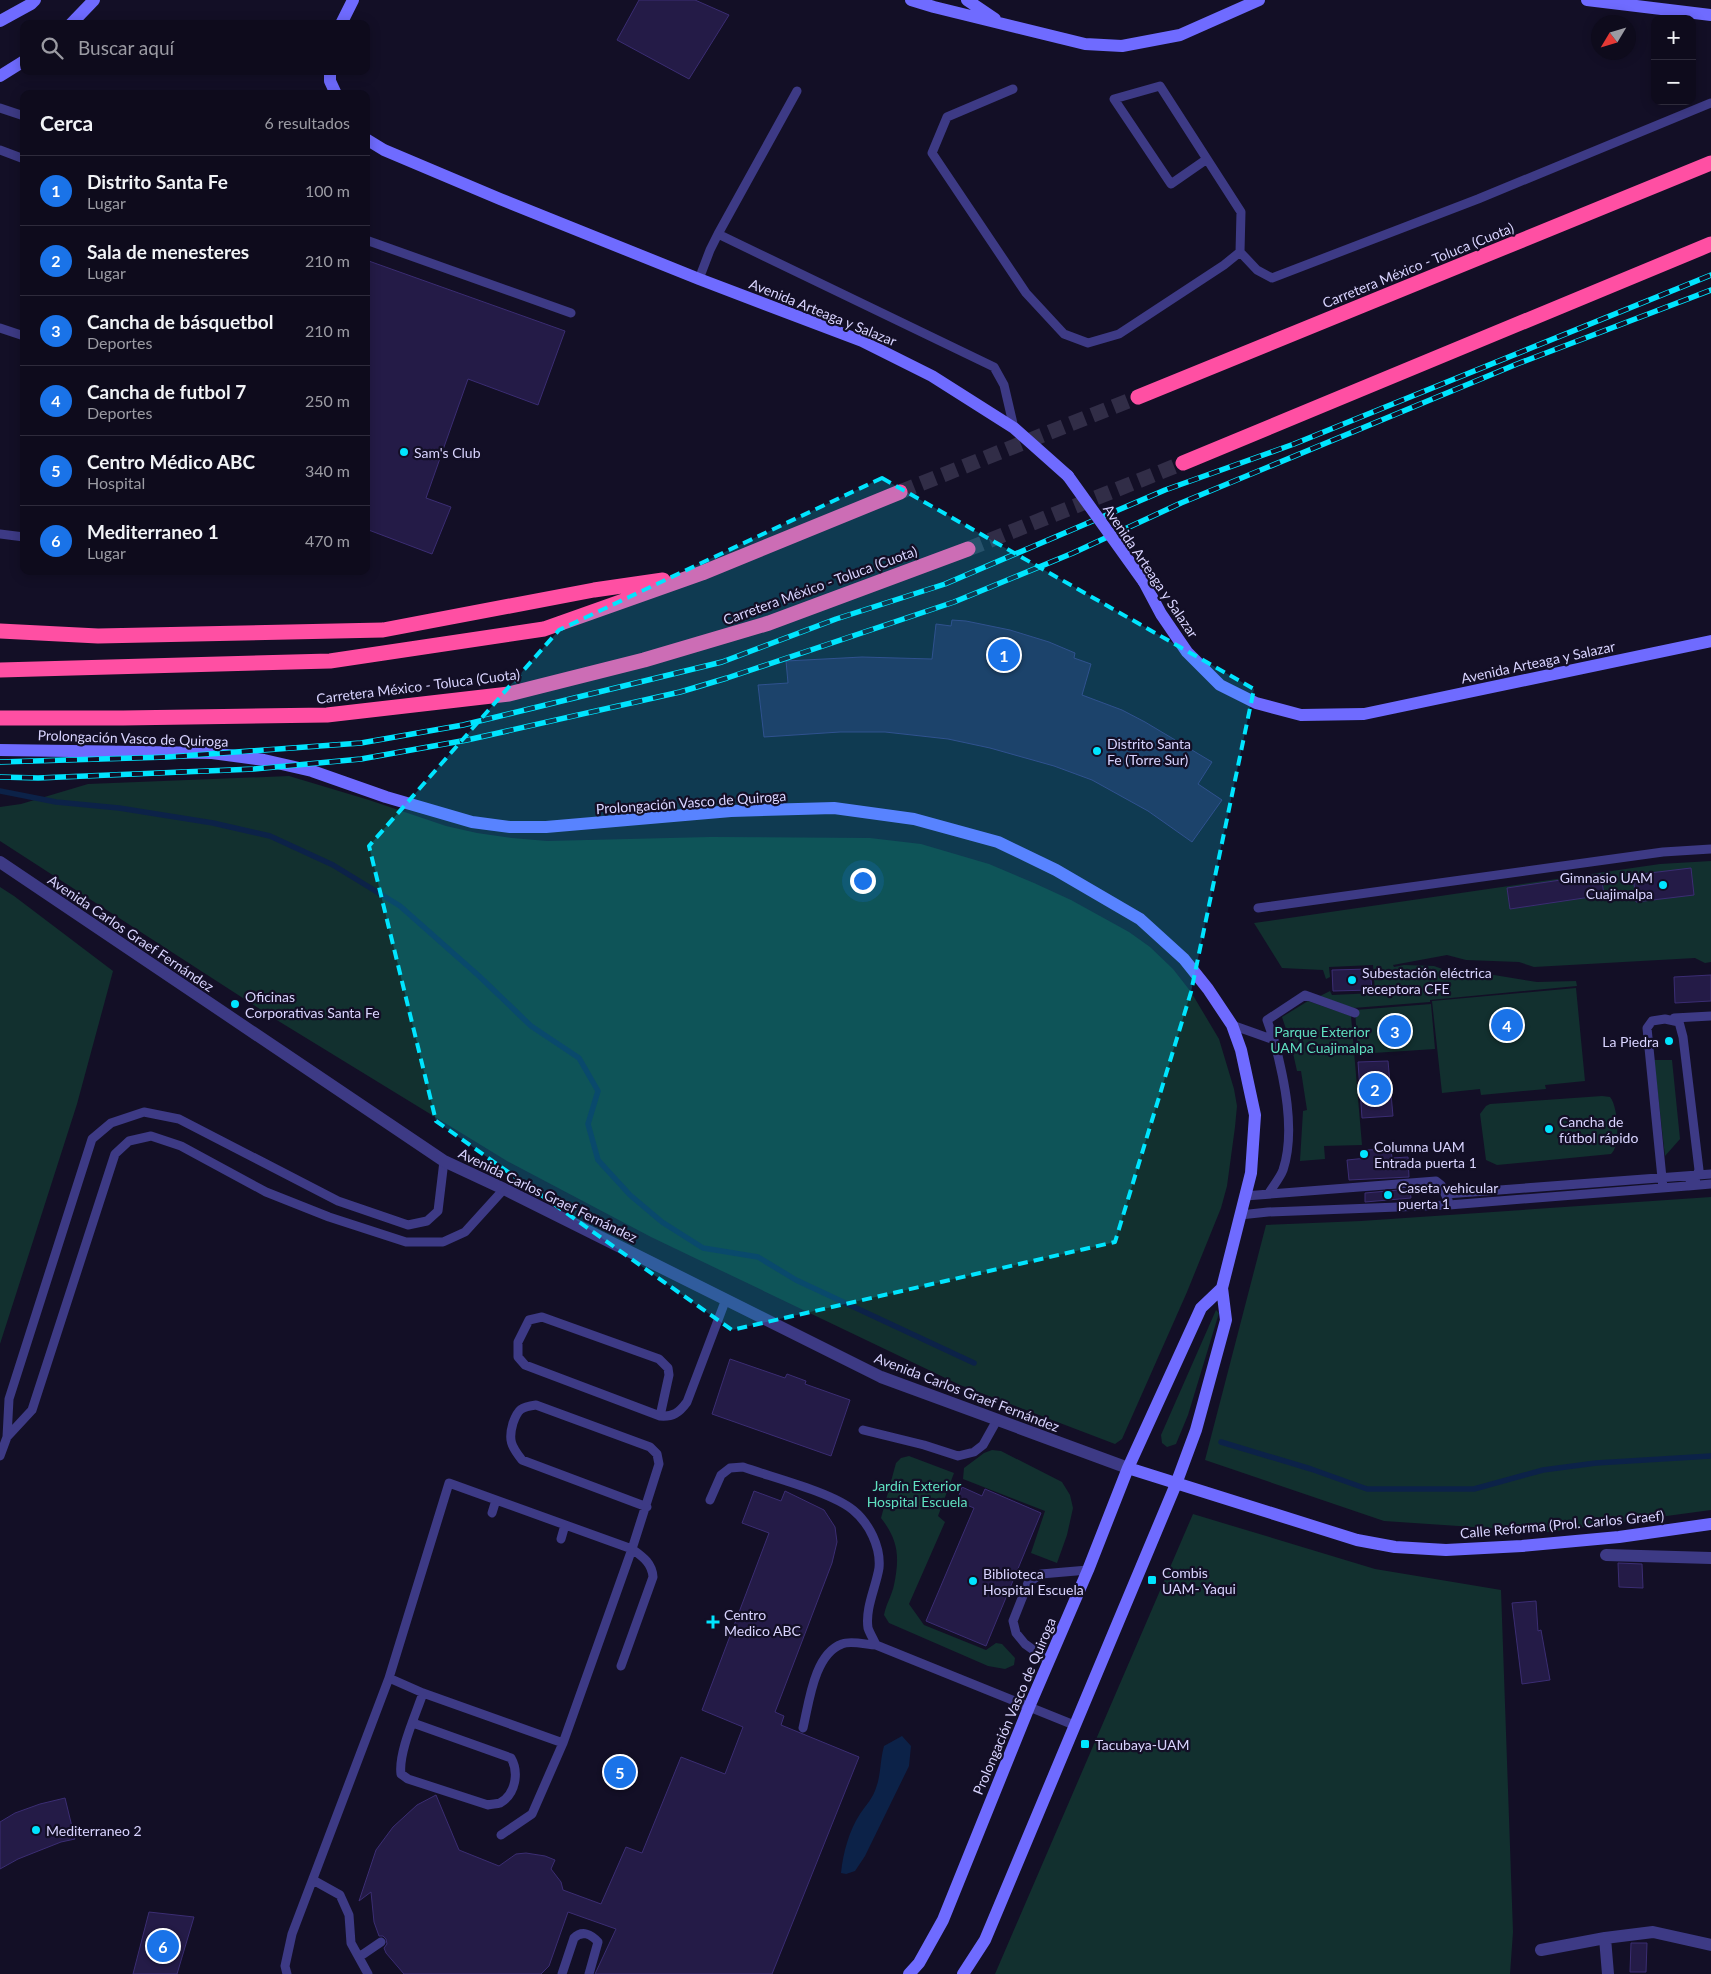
<!DOCTYPE html>
<html lang="es">
<head>
<meta charset="utf-8">
<style>
  :root { --surface:#0e0b1c; --page:#1c1929; --text:#f1f3f6; --muted:#9b9ba3; --line:#2e2b3b; --accent:#1a73e8 }
  body { margin:0; font-family:Lato,sans-serif; background:var(--page); color:var(--text) }
  .controls { position:absolute; right:15px; top:15px; display:grid; overflow:hidden; border-radius:10px; box-shadow:0 2px 12px #0003 }
  .controls button { width:45px; height:45px; display:grid; place-items:center; padding:0; border:0; border-bottom:1px solid var(--line); background:var(--surface); color:var(--text); font:25px sans-serif }
  .compass { position:absolute; left:1591px; top:15px; width:45px; height:45px; border-radius:50%; background:var(--surface); box-shadow:0 2px 12px #0003; rotate:232deg }
  .you { position:absolute; left:862px; top:880px; width:18px; height:18px; margin:-12px; border:4px solid #fff; border-radius:50%; background:#1a73e8; box-shadow:0 0 0 8px #1a73e833 }
  .badge { display:grid; place-items:center; width:32px; height:32px; border-radius:50%; background:var(--accent); color:#fff; font-size:16px; font-weight:700 }
  .pin { position:absolute; translate:-50% -50%; border:2px solid #fff; box-shadow:0 1px 5px #0006 }
  .list { margin:0; padding:0; list-style:none }
  h2 { display:flex; justify-content:space-between; align-items:center; height:65px; margin:0; padding:0 20px; font-size:21px }
  h2 small { font-size:16px; font-weight:400; color:var(--muted) }
  .list li { display:grid; grid-template-columns:32px 1fr auto; gap:15px; align-items:center; box-sizing:border-box; height:70px; padding:0 20px; border-top:1px solid var(--line) }
  .list b { display:block; font-size:19px; white-space:nowrap }
  .list p { margin:0; font-size:16px; white-space:nowrap; color:var(--muted) }
  .list em { font-size:16px; font-style:normal; color:var(--muted) }
  .icon { flex:none; width:28px; height:28px; fill:none; stroke:currentColor; stroke-width:2; stroke-linecap:round; stroke-linejoin:round }
  .map { position:relative; flex:none; width:1711px; height:1974px; overflow:hidden }
  .search { position:absolute; background:var(--surface); box-shadow:0 2px 12px #0003; left:20px; top:20px; width:350px; height:55px; display:flex; align-items:center; gap:12px; box-sizing:border-box; padding:0 18px; border-radius:10px; color:var(--muted); font-size:19px }
  .panel { position:absolute; background:var(--surface); box-shadow:0 2px 12px #0003; left:20px; top:90px; width:350px; height:485px; border-radius:10px }
  .map>svg:first-child { display:block }
  .green { fill:#12302f }
  .water { fill:#0c2248 }
  .lines { fill:none; stroke-linecap:round; stroke-linejoin:round }
  .stream { stroke:#0c2248; stroke-width:5.5 }
  .building { fill:#241b47; stroke:#3b2d73 }
  .highway-tunnel { stroke:#312d47; stroke-width:15; stroke-dasharray:15 8; stroke-linecap:butt }
  .lane { stroke:#3d3a85; stroke-width:9 }
  .street { stroke:#3d3a85; stroke-width:12 }
  .secondary { stroke:#6f6bff; stroke-width:12 }
  .highway { stroke:#ff4fa3; stroke-width:15 }
  .rail-casing { stroke:#00e5ff; stroke-width:5.5 }
  .rail { stroke:#130f26; stroke-width:4; stroke-dasharray:11; stroke-linecap:butt }
  .secondary-bridge { stroke:#6f6bff; stroke-width:12 }
  .marked { fill:#00e5ff; fill-opacity:0.2; stroke:#00e5ff; stroke-width:4; stroke-dasharray:10 6; stroke-linejoin:round }
  .poi-dot { fill:#00e5ff; stroke:#130f26; stroke-width:2 }
  .labels { text-anchor:middle; dominant-baseline:central; stroke-width:4.5; stroke-linejoin:round; paint-order:stroke }
  .street-label { font-size:14px; fill:#d9d4ff; stroke:#130f26 }
  .poi-label { font-size:14px; fill:#d9d4ff; stroke:#130f26; text-anchor:start }
  .park-label { font-size:14px; fill:#5fe0c0; stroke:#130f26 }
</style>
</head>
<body>
<div class="map">
<svg width="1711" height="1974" viewBox="0 0 1711 1974">
  <rect width="100%" height="100%" fill="#130f26"/>
  <path class="green" d="M289 776 369 800 446 826 477 833 512 838 547 841 710 837 870 838 921 844 989 864 1034 883 1071 900 1129 932 1150 947 1173 969 1191 992 1219 1039 1234 1089 1237 1106 1235 1127 1227 1186 1221 1208 1187 1292 1122 1439 1115 1444 960 1385 651 1237 507 1161 280 1022 0 841V807L21 804 88 784Z
    M1711 861V962L1705 963 1695 958 1534 967 1519 962 1466 960 1447 955 1393 965 1394 967 1404 965 1434 966 1459 975H1494L1537 982 1576 981 1577 986 1430 1000V1002L1353 1008 1320 996 1330 991 1332 995 1375 993 1373 965 1329 967 1330 977 1326 979 1323 970 1282 968 1254 923 1660 864Z
    M0 887 14 896 113 971 77 1104 0 1344Z
    M1576 988 1585 1081 1545 1085 1546 1089 1481 1095 1480 1089 1442 1093 1432 1001Z
    M1308 1001 1351 1016 1362 1145 1324 1146 1325 1159 1300 1161 1303 1111 1307 1110 1301 1071H1297L1291 1044 1282 1017Z
    M1431 1004 1435 1049 1358 1054 1355 1010Z
    M1654 1060H1672L1680 1139 1665 1156Z
    M1602 1096 1610 1097C1618 1106 1621 1146 1611 1154L1497 1165 1486 1160 1480 1114 1486 1106 1490 1104Z
    M1711 1197V1510L1548 1532 1384 1521 1205 1460 1266 1225 1361 1221Z
    M1216 1310 1219 1313 1188 1415 1176 1444 1167 1447 1162 1443 1161 1435Z
    M992 1450 1001 1451 1062 1482 1070 1495 1073 1508 1067 1535 1057 1563 1031 1553 1045 1511 963 1479 964 1468 984 1453Z
    M909 1456 954 1473 938 1516 945 1522 909 1604 924 1625 986 1650 996 1643 1002 1644 1015 1658 1014 1665 1005 1669 988 1666 896 1626 889 1623 884 1615C886 1604 892 1595 894 1585 900 1556 898 1540 881 1518L896 1463 901 1458Z
    M1193 1514 1375 1569 1501 1590 1513 1932 1510 1974H995Z"/>
  <path class="water" d="M902 1736 911 1746 909 1766 865 1856 855 1871 846 1874 841 1873C843 1853 849 1831 860 1814 866 1805 873 1798 876 1788 881 1775 880 1760 884 1746Z"/>
  <g class="lines">
    <path class="stream" d="M0 791 56 802 119 808 213 823 270 836 333 865 400 906 479 976 531 1026 579 1058 598 1091 588 1124 598 1160 630 1195 662 1222 703 1248 758 1257 796 1280 974 1363
      M1221 1442 1311 1469 1367 1489H1474L1543 1470 1596 1463 1711 1456"/>
  </g>
  <path class="building" d="M639 0H695L729 15 689 79 617 40Z
    M366 260 565 331 538 405 468 379 426 498 451 507 432 554 366 529Z
    M952 620 966 621 1010 630 1049 642 1075 653 1074 658 1091 664 1082 695 1122 710 1145 722 1212 762 1198 784 1222 800 1192 842 1148 811 1092 780 1054 766 990 748 948 739 885 732H840L764 737 758 685 788 683 786 661 862 657 932 659 936 624 951 626Z
    M1691 868 1694 895 1636 902 1633 875Z
    M1601 874 1604 895 1510 909 1507 888Z
    M1370 969 1372 990 1333 991 1332 970Z
    M1711 975V1001L1675 1003 1674 977Z
    M1388 1061 1393 1116 1362 1118 1358 1062Z
    M1391 1149 1392 1158 1408 1157 1409 1177 1349 1180 1347 1160 1367 1158 1366 1150Z
    M1410 1189 1411 1198 1365 1202V1193Z
    M730 1359 785 1378 787 1374 806 1381 805 1384 850 1400 831 1456 712 1414Z
    M962 1487 982 1496 985 1489 1041 1513 986 1646 926 1621 974 1508 957 1501Z
    M754 1491 781 1501 785 1491 824 1510 835 1527 837 1542 832 1563 775 1712 784 1716 781 1725 859 1757 772 1974H595L616 1929 568 1912 549 1966 541 1974H404L386 1953 384 1948 387 1944 386 1939 383 1936H379L374 1922 371 1892 359 1901 376 1850 393 1827 417 1805 436 1795 459 1850 499 1866 516 1854 526 1853 545 1856 555 1860 551 1869 561 1882 563 1890 601 1904 626 1847 642 1853 681 1757 725 1774 743 1727 702 1710 769 1533 742 1523Z
    M1618 1563 1642 1564 1643 1588 1619 1587Z
    M1536 1601 1538 1631 1541 1630 1550 1680 1522 1684 1512 1603Z
    M65 1798 75 1839 61 1842 18 1859 0 1869V1822L15 1813 40 1804Z
    M149 1912 194 1917 177 1974H133Z
    M1631 1943H1647L1646 1972H1630Z"/>
  <g class="lines">
    <path class="highway-tunnel" d="M900 492 1138 397
      M968 549 1183 463"/>
    <path class="lane" d="M1013 89 947 117 932 153 1026 293 1064 334 1088 343 1119 334 1224 265 1240 252
      M0 108 24 116
      M0 150 24 159
      M1207 159 1171 184 1114 99 1160 86 1241 212 1240 252 1257 270 1272 278 1478 199 1711 103
      M718 234 797 91
      M366 240 571 313
      M699 279 710 250 718 234 994 367 1004 385 1014 428
      M0 328 24 336
      M0 534 24 537
      M1258 908 1663 852 1711 849
      M1674 1018 1711 1016
      M1232 1025 1274 1040C1284 1078 1296 1131 1283 1170 1280 1178 1273 1186 1269 1193
      M1274 1040 1267 1020 1305 995 1355 1013
      M1688 1186 1711 1184
      M1446 1194 1711 1174
      M1245 1196 1436 1181 1441 1185 1448 1200
      M1240 1215 1268 1212 1449 1205 1687 1186 1695 1180 1699 1170 1683 1037 1679 1022 1665 1019 1652 1021 1647 1028 1663 1188
      M660 1416 669 1375 668 1368 659 1359 542 1317 529 1320 518 1342V1357L525 1365 660 1416C673 1417 679 1413 687 1402L726 1299
      M863 1430 924 1445 958 1456 974 1452 983 1445 997 1420
      M7 1437 32 1410 115 1154 129 1141 151 1136 181 1146 266 1192 329 1217 406 1242H443L465 1232 504 1189
      M0 1456 7 1437 9 1399 92 1139 111 1123 144 1112 179 1119 338 1201 408 1225 427 1221 438 1211 444 1161
      M710 1500 721 1475 730 1468 743 1467C771 1477 831 1492 853 1510 869 1523 881 1547 879 1568 876 1587 865 1608 868 1628 870 1634 874 1640 876 1645
      M492 1513 496 1500
      M561 1539 565 1525
      M1049 1661 1025 1644 1016 1633 1013 1621 1028 1583 1041 1574 1088 1570
      M621 1666 653 1577C652 1563 643 1557 632 1549L659 1464 657 1454 650 1447 536 1405C521 1407 518 1409 513 1423 508 1440 511 1446 522 1460L647 1507
      M389 1678 423 1693 563 1743
      M413 1723 511 1758C519 1772 516 1794 500 1803 497 1804 491 1804 488 1805L408 1779 401 1774C398 1753 416 1714 423 1693
      M803 1728C809 1703 814 1654 842 1644 851 1640 867 1645 876 1645L1074 1725
      M313 1880 340 1895 349 1915 351 1943 368 1974
      M359 1957 381 1942
      M287 1974 285 1966 292 1934 389 1678 449 1483 632 1549 563 1743 532 1814 501 1835
      M562 1974 574 1938C582 1930 591 1934 598 1942L589 1974"/>
    <path class="street" d="M0 862 444 1161 504 1189 881 1377 1128 1468
      M1606 1555 1711 1558
      M1605 1938 1608 1974
      M1541 1950 1605 1938 1653 1932 1711 1945"/>
    <path class="secondary" d="M911 0 934 7 1085 44 1122 46 1180 35 1259 0
      M967 0 995 19
      M1587 0 1711 15
      M0 21 31 4 35 0
      M71 24 94 0
      M341 24 353 0
      M330 71V81L336 94
      M0 76 24 61
      M366 139 384 150 500 199 699 279 862 341 932 376 1014 428 1068 476
      M1144 582 1161 614 1187 652 1220 685 1256 703 1301 715 1364 714 1711 641
      M0 750 212 753 264 760 312 771 386 797 472 822 510 827H546L731 811 834 808 914 819 998 842 1056 870 1140 919 1184 959 1208 989 1232 1025 1241 1050 1255 1115 1251 1173 1222 1288 1226 1320 1196 1430 1176 1484 985 1940 963 1974
      M1128 1468 1357 1540 1395 1547 1446 1550 1522 1546 1619 1537 1711 1524
      M909 1974 919 1963 943 1920 1029 1707 1088 1570 1128 1468 1201 1308 1222 1288"/>
    <path class="highway" d="M1138 397 1711 163
      M1183 463 1711 244
      M0 631 98 636 383 630 594 590 663 580
      M0 670 330 661 544 629 702 573 900 492
      M0 718H123L327 715 509 694 644 660 769 623 968 549"/>
    <defs>
      <path id="rail" d="M0 762 168 757 361 743 463 725 722 662 836 619 945 584 1165 490 1294 444 1711 275
        M0 777 38 778 254 769 361 759 467 740 680 692 727 678 954 602 1073 553 1181 503 1517 364 1711 290"/>
    </defs>
    <use href="#rail" class="rail-casing"/>
    <use href="#rail" class="rail"/>
    <path class="secondary-bridge" d="M1068 476 1144 582"/>
  </g>
  <path class="marked" d="M882 478 1254 689 1191 992 1115 1242 732 1330 436 1121 369 846 559 630Z"/>
  <g class="poi-dot">
    <circle cx="404" cy="452" r="5"/>
    <circle cx="1097" cy="751" r="5"/>
    <circle cx="1663" cy="885" r="5"/>
    <circle cx="1352" cy="980" r="5"/>
    <circle cx="235" cy="1004" r="5"/>
    <circle cx="1669" cy="1041" r="5"/>
    <circle cx="1549" cy="1129" r="5"/>
    <circle cx="1364" cy="1154" r="5"/>
    <circle cx="1388" cy="1195" r="5"/>
    <rect x="1147" y="1575" width="10" height="10" rx="2.5"/>
    <circle cx="973" cy="1581" r="5"/>
    <path d="M710.5 1614.5h5v5h5v5h-5v5h-5v-5h-5v-5h5z"/>
    <rect x="1080" y="1739" width="10" height="10" rx="2.5"/>
    <circle cx="36" cy="1830" r="5"/>
  </g>
  <g class="labels">
    <g class="street-label">
      <text transform="translate(1418 265) rotate(-22)">Carretera México - Toluca (Cuota)</text>
      <text transform="translate(823 312) rotate(22)">Avenida Arteaga y Salazar</text>
      <text transform="translate(1151 571) rotate(56)">Avenida Arteaga y Salazar</text>
      <text transform="translate(820 585) rotate(-20)">Carretera México - Toluca (Cuota)</text>
      <text transform="translate(1538 662) rotate(-12)">Avenida Arteaga y Salazar</text>
      <text transform="translate(418 686) rotate(-7)">Carretera México - Toluca (Cuota)</text>
      <text transform="translate(133 738) rotate(2)">Prolongación Vasco de Quiroga</text>
      <text transform="translate(691 802) rotate(-4)">Prolongación Vasco de Quiroga</text>
      <text transform="translate(131 933) rotate(34)">Avenida Carlos Graef Fernández</text>
      <text transform="translate(548 1195) rotate(26)">Avenida Carlos Graef Fernández</text>
      <text transform="translate(967 1392) rotate(21)">Avenida Carlos Graef Fernández</text>
      <text transform="translate(1562 1524) rotate(-5)">Calle Reforma (Prol. Carlos Graef)</text>
      <text transform="translate(1014 1706) rotate(-67)">Prolongación Vasco de Quiroga</text>
    </g>
    <g class="poi-label">
      <text x="414" y="452">Sam's Club</text>
      <text x="1107" y="743">Distrito Santa<tspan x="1107" dy="16">Fe (Torre Sur)</tspan></text>
      <text x="1653" y="877" text-anchor="end">Gimnasio UAM<tspan x="1653" dy="16">Cuajimalpa</tspan></text>
      <text x="1362" y="972">Subestación eléctrica<tspan x="1362" dy="16">receptora CFE</tspan></text>
      <text x="245" y="996">Oficinas<tspan x="245" dy="16">Corporativas Santa Fe</tspan></text>
      <text x="1659" y="1041" text-anchor="end">La Piedra</text>
      <text x="1559" y="1121">Cancha de<tspan x="1559" dy="16">fútbol rápido</tspan></text>
      <text x="1374" y="1146">Columna UAM<tspan x="1374" dy="16">Entrada puerta 1</tspan></text>
      <text x="1398" y="1187">Caseta vehicular<tspan x="1398" dy="16">puerta 1</tspan></text>
      <text x="1162" y="1572">Combis<tspan x="1162" dy="16">UAM- Yaqui</tspan></text>
      <text x="983" y="1573">Biblioteca<tspan x="983" dy="16">Hospital Escuela</tspan></text>
      <text x="724" y="1614">Centro<tspan x="724" dy="16">Medico ABC</tspan></text>
      <text x="1095" y="1744">Tacubaya-UAM</text>
      <text x="46" y="1830">Mediterraneo 2</text>
    </g>
    <g class="park-label">
      <text x="1322" y="1031">Parque Exterior<tspan x="1322" dy="16">UAM Cuajimalpa</tspan></text>
      <text x="917" y="1485">Jardín Exterior<tspan x="917" dy="16">Hospital Escuela</tspan></text>
    </g>
  </g>
</svg>
<div class="controls">
<button>+</button>
<button>−</button>
</div>
<svg class="compass" viewBox="-18 -18 36 36"><path d="M0-13l5 13h-10z" fill="#e53935"/><path d="M0 13l5-13h-10z" fill="#9b9ba3"/></svg>
<div class="you"></div>
<div class="pin badge" style="left:1004px;top:655px">1</div>
<div class="pin badge" style="left:1375px;top:1089px">2</div>
<div class="pin badge" style="left:1395px;top:1031px">3</div>
<div class="pin badge" style="left:1507px;top:1025px">4</div>
<div class="pin badge" style="left:620px;top:1772px">5</div>
<div class="pin badge" style="left:163px;top:1946px">6</div>
<div class="search"><svg class="icon" aria-label="search" viewBox="0 0 24 24"><circle cx="10" cy="10" r="6"/><path d="M15 15l6 6"/></svg>Buscar aquí</div>
<section class="panel">
<h2>Cerca<small>6 resultados</small></h2>
<ul class="list">
<li><span class="badge">1</span><div><b>Distrito Santa Fe</b><p>Lugar</p></div><em>100 m</em></li>
<li><span class="badge">2</span><div><b>Sala de menesteres</b><p>Lugar</p></div><em>210 m</em></li>
<li><span class="badge">3</span><div><b>Cancha de básquetbol</b><p>Deportes</p></div><em>210 m</em></li>
<li><span class="badge">4</span><div><b>Cancha de futbol 7</b><p>Deportes</p></div><em>250 m</em></li>
<li><span class="badge">5</span><div><b>Centro Médico ABC</b><p>Hospital</p></div><em>340 m</em></li>
<li><span class="badge">6</span><div><b>Mediterraneo 1</b><p>Lugar</p></div><em>470 m</em></li>
</ul>
</section>
</div>
</body>
</html>
